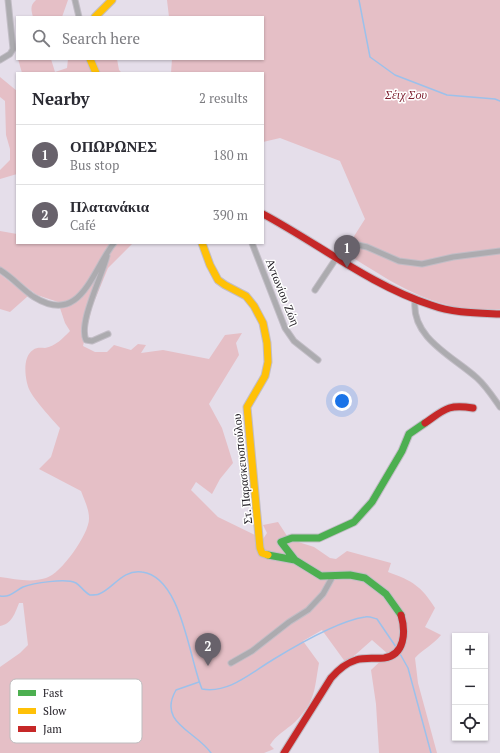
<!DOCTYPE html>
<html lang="en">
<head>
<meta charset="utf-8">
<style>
  :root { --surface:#fff; --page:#f2f2f3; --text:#2b2b33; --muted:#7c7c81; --line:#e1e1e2; --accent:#68626b }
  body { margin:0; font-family:"PT Serif",serif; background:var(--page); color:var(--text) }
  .controls { position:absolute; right:12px; bottom:12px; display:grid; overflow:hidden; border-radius:0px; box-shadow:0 1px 3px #0004 }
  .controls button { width:36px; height:36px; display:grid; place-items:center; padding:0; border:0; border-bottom:1px solid var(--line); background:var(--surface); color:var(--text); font:20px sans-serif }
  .you { position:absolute; left:342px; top:401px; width:14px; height:14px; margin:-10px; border:3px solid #fff; border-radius:50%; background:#1a73e8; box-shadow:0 0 0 6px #1a73e833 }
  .badge { display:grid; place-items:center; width:26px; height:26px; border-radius:50%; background:var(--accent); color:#fff; font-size:13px; font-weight:700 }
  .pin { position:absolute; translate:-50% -33px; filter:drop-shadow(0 1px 2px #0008) }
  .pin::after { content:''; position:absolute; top:21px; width:14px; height:12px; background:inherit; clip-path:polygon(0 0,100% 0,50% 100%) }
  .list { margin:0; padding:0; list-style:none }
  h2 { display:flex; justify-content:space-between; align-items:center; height:52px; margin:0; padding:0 16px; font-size:17px }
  h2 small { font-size:13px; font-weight:400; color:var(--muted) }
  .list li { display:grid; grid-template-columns:26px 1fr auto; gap:12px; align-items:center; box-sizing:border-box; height:60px; padding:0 16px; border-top:1px solid var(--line) }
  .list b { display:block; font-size:15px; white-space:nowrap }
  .list p { margin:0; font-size:13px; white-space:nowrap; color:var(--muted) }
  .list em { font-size:13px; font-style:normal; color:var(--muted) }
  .icon { flex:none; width:22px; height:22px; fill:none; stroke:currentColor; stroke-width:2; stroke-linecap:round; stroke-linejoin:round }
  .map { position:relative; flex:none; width:500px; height:753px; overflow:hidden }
  .search { position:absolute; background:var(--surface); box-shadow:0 1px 3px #0004; left:16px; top:16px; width:248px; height:44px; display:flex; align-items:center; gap:10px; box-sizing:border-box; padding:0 14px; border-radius:0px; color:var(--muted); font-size:15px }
  .panel { position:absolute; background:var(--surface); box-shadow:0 1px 3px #0004; left:16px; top:72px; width:248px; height:172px; border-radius:0px }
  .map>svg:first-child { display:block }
  .green { fill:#e5bfc6 }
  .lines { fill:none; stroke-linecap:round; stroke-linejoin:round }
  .stream { stroke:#9cc1eb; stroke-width:1.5 }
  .street-casing { stroke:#c2bdc6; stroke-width:7 }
  .fast-casing { stroke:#c2bdc6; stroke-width:9 }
  .slow-casing { stroke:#c2bdc6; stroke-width:9 }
  .jam-casing { stroke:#c2bdc6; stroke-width:9 }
  .street { stroke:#acabaf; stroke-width:5 }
  .fast { stroke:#4caf50; stroke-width:7 }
  .slow { stroke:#ffc107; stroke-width:7 }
  .jam { stroke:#c62828; stroke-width:7 }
  .labels { text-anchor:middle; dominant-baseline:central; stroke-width:3; stroke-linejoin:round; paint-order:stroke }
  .park-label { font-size:12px; font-style:italic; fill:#7d1f2f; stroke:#fff }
  .street-label { font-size:12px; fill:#242027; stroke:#fff }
  .key { fill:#fff; stroke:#bdbcbe; stroke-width:1 }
  .key-label { font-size:11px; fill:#242027 }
</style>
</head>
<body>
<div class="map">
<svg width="500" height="753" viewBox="0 0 500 753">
  <rect width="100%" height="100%" fill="#e5deea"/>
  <path class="green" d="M36 0H68L62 17H33C31 10 30 5 36 0Z
    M167 0H500V309C436 314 395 284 344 252L365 219 340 161 280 138 263 142V73H171L172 59H263V17H169Z
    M18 59H51L55 72 67 68 68 59H117L119 70 122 73H22Z
    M0 77 17 91V174L0 179V170L10 160V149L6 135 5 101 0 97Z
    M0 231 17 234V243H133L108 268 92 307 83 346 95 352H107L114 345 131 350 138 344 146 345 141 353 163 350 209 359 225 335 242 333 236 343 239 355 209 404 222 428 233 463 220 479 212 494 196 482 191 490 218 517 257 536 261 542 267 533 263 525 278 522 289 539 314 547 330 558 336 559 347 551 391 563 388 572C413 581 421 586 435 608L425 627 441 635C433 645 423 649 415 658L418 683 437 753H379L376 704 371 670 388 654 372 640 346 663 322 630 303 641 319 663C314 690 316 701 295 722 286 730 276 735 270 745L274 749 264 753H0V667L20 653 28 645 23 603H19C15 613 12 624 0 626V577C15 579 31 583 46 578 61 574 90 533 89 518 89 509 84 499 81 491L39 469 51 457 60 428C52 419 34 400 29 389 25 379 22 357 33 350 37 347 41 348 45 348 56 346 63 338 70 331L65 323 58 302 37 295 0 267Z
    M0 274 28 296 10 312 0 309Z"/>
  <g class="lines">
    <path class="stream" d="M359 0 370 57 395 75 447 95 495 99 500 101
      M0 596C10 598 15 591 23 587 33 583 66 578 76 583 81 586 84 592 90 595 93 595 97 595 99 594 113 589 122 569 142 572 182 577 189 659 202 689 229 694 252 672 274 659 297 645 338 621 365 617 369 616 373 618 377 619L396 647
      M399 652 408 668 431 753
      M199 682 176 690C157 723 196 731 211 753"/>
    <defs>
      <path id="street" d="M75 0 79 17
        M0 60 10 54 13 49 8 0
        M252 243 285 328 294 341 318 360
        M107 256C102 276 78 323 86 340L92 341 108 334
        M0 270C13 278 22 289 34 297 81 326 91 272 114 243
        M315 290 343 248 349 243 367 247 399 261 422 264 453 257 500 251
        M415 301C411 338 454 357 477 378 486 386 493 397 500 407
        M231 663 252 651 289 622 308 610 323 594 333 576"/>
      <path id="fast" d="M268 555 295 560 321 576 350 575 365 578 386 594 401 615
        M295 560 281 542 292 538H319L354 522 372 502 402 451 409 434 425 423"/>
      <path id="slow" d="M95 17 112 0
        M90 59 96 73
        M202 243 210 265 218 280 225 285 246 296 254 306 263 323 267 343 268 362 265 376 247 407 260 548 262 553 268 555"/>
      <path id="jam" d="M263 214C319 244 370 285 431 305 453 313 477 313 500 314
        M425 423C445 409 448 404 473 408
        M284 753 331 678C338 670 346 663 356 660 365 657 374 659 384 658 405 655 406 632 401 615"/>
    </defs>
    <use href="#street" class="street-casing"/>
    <use href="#fast" class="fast-casing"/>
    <use href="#slow" class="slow-casing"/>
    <use href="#jam" class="jam-casing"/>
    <use href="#street" class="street"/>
    <use href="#fast" class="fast"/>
    <use href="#slow" class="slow"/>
    <use href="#jam" class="jam"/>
  </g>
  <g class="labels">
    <g class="park-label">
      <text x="406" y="94">Σέιχ Σου</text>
    </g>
    <g class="street-label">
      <text transform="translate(283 292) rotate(68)">Αντωνίου Ζώη</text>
      <text transform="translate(242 469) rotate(-96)">Στ. Παρασκευοπούλου</text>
    </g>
  </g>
  <rect x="10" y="679" width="132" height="64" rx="6" class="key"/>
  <rect x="18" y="690" width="18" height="6" fill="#4caf50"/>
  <rect x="18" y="708" width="18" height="6" fill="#ffc107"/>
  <rect x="18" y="726" width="18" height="6" fill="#c62828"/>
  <g class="key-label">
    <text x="43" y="697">Fast</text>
    <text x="43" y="715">Slow</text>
    <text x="43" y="733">Jam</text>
  </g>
</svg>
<div class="controls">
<button>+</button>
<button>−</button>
<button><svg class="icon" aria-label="locate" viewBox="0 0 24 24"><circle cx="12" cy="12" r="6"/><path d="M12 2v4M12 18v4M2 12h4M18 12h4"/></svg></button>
</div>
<div class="you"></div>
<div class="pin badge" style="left:347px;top:268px">1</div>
<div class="pin badge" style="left:208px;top:666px">2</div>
<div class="search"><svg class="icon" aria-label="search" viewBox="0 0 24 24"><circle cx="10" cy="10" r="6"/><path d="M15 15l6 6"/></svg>Search here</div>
<section class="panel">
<h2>Nearby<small>2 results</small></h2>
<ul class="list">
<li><span class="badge">1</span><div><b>ΟΠΩΡΩΝΕΣ</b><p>Bus stop</p></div><em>180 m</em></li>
<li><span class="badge">2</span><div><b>Πλατανάκια</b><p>Café</p></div><em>390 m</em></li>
</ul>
</section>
</div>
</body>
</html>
